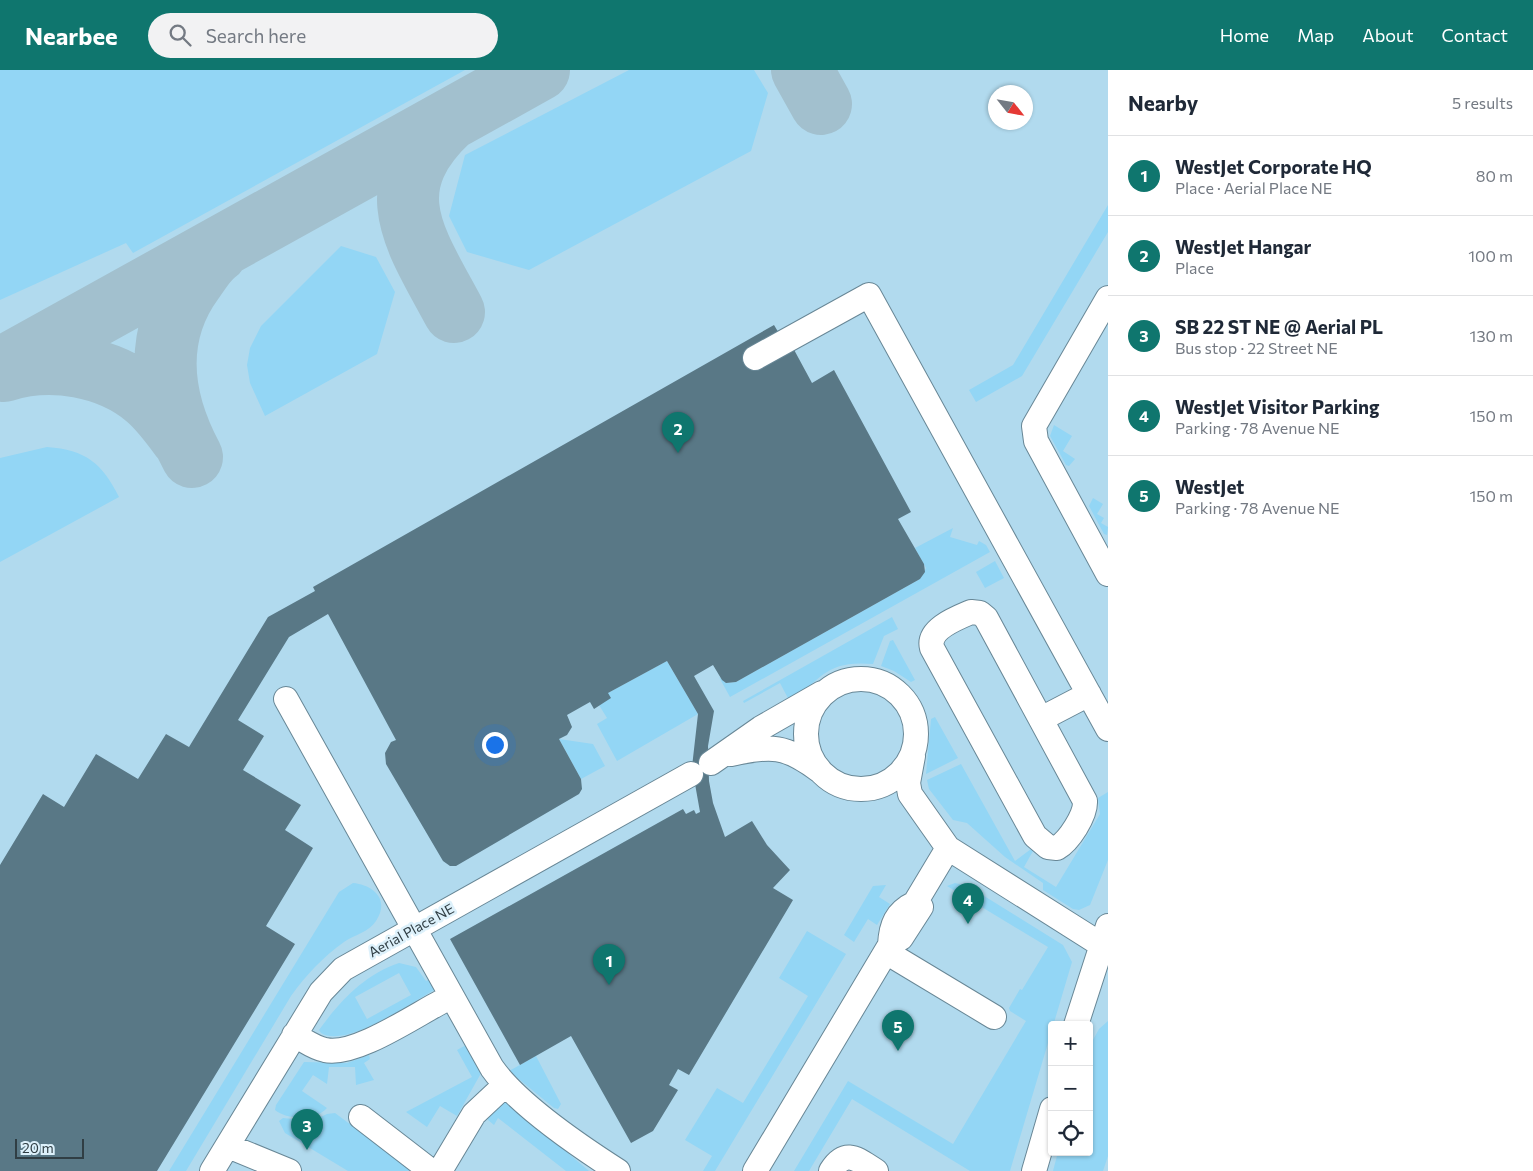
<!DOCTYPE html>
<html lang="en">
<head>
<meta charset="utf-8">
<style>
  :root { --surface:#fff; --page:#f2f2f3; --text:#1f2937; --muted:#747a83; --line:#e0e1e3; --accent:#0f766e }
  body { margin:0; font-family:Commissioner,sans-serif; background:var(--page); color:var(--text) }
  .controls { position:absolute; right:15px; bottom:15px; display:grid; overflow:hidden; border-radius:5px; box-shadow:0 1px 4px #0004 }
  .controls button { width:45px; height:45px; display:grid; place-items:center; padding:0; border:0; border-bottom:1px solid var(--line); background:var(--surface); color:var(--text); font:25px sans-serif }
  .compass { position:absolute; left:988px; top:15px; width:45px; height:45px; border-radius:50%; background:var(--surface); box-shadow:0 1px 4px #0004; rotate:121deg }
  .scale { position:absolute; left:15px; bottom:12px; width:69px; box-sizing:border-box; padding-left:5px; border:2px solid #303e44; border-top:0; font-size:14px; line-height:18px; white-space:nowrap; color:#303e44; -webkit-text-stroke:4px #ddf1fb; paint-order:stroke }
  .you { position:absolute; left:494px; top:674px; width:18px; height:18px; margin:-12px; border:4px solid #fff; border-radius:50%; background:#1a73e8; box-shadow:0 0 0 8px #1a73e833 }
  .badge { display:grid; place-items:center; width:32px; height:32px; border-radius:50%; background:var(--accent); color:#fff; font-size:16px; font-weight:700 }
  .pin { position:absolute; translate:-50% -41px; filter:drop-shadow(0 1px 2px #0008) }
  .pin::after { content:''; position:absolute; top:26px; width:18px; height:15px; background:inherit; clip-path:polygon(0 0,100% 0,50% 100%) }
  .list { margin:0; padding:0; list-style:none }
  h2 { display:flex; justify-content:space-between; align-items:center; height:65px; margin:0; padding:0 20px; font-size:21px }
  h2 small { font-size:16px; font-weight:400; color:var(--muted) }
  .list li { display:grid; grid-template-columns:32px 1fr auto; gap:15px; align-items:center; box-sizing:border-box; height:80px; padding:0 20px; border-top:1px solid var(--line) }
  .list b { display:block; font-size:19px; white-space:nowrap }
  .list p { margin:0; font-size:16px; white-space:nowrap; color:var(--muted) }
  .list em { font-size:16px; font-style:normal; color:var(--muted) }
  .icon { flex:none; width:28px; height:28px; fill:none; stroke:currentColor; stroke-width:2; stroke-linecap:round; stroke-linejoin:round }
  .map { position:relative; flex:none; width:1108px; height:1101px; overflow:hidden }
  header { display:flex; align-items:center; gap:30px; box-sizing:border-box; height:70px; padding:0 25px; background:var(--accent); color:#fff }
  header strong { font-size:24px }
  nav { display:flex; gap:28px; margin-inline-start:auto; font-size:18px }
  .search { width:350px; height:45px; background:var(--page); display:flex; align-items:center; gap:12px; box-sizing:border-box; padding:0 18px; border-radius:28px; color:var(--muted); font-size:19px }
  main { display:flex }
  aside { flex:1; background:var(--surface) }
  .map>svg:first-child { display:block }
  .built { fill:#b1daee; fill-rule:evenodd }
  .green { fill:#93d6f5; fill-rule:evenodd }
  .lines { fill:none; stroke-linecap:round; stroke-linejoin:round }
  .taxiway { stroke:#a2c0ce; stroke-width:62 }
  .building { fill:#597886 }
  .minor-casing { stroke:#688796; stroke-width:26 }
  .minor { stroke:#fff; stroke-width:24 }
  .labels { text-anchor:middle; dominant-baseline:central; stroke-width:5; stroke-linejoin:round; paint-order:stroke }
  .street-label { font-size:14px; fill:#303e44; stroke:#ddf1fb }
</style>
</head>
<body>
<header>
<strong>Nearbee</strong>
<div class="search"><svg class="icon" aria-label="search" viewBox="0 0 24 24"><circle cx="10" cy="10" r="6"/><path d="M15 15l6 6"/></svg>Search here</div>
<nav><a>Home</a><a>Map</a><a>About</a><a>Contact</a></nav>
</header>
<main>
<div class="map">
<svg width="1108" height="1101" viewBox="0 0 1108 1101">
  <rect width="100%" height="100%" fill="#c4e6f7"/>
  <path class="built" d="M0 0H1108V1101H0ZM996 22H1026V52H996ZM1052 955H1089V1082H1052Z"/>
  <path class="green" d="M0 0H465L133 183 126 173 0 230Z
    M629 0H754L768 23 751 81 529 200 467 182 449 146 465 85Z
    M1108 135V162L1022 306 976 332 969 320 1013 295Z
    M341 176 376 187 395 222 377 284 265 346 250 313 247 295 250 278 261 256Z
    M1054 355 1072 366 1063 381 1075 389 1069 396 1066 395 1050 366Z
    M47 377C86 380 102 393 119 427L0 492V388Z
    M1093 428 1103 434 1097 444 1104 448 1101 453 1108 457 1107 465 1104 464 1089 436Z
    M953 458 950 467 977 475 979 471 986 475 990 482 730 627 719 607 726 613 736 612 920 509 926 498 915 478Z
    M995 491 1004 508 985 518 976 502Z
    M892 547 898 559 884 566 873 594C827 590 823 607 790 632L780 613 744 633 743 631Z
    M893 570 915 610 911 612 894 601 881 596 890 571Z
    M667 591 698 644 617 691 597 654 607 648 599 635 608 623Z
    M935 647 958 688 926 704 931 649Z
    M559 669 593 674 605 696 581 709Z
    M961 694 1015 791 1031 779 1033 781 1024 797 1056 817 1100 744 1098 728 1108 722V790L1090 835 1079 840 1073 839 1043 820V813L1005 787 967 753 953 750 929 719 927 710Z
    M353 813C374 815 390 830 376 851 369 862 354 865 344 872 323 887 306 905 291 926L186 1101H169L339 822Z
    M955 813 968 816 1063 875 1072 892 1010 1101H970L852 1029 809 1101H794L848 1011 953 1074 1026 951 1010 941 1009 938 1020 919 1022 920 1048 877 947 816Z
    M886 815 879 827 890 834 877 855 868 849 854 872 844 865 873 816Z
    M807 861 846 884 715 1101H703L712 1086 685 1070 717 1018 743 1033 808 926 779 908Z
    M399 893 416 897 426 911 430 909 436 919C412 932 346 979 321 963L319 960C340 931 364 905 399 893ZM399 903 411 925 367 949 355 927Z
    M1108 951V1086L1103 1101H1053L1058 1082H1089V977L1099 959Z
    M468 974 480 1000V1005L457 1046 440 1036 427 1057 406 1042 472 1007 457 980Z
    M369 985 370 989 364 993 374 1010 356 1015 355 997H329L327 1014 313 1005 302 1021 327 1038C316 1051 287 1050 275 1040L276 1035 304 992 347 993Z
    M536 986 561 1034 558 1039 554 1038 509 1001Z
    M503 1029 508 1032 589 1101H566L498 1048 494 1055 488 1050 487 1045Z
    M335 1043 413 1101H348L285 1063 279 1051 283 1048 312 1051 327 1044Z"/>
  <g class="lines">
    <path class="taxiway" d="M802 0 821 34
      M449 50C376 119 415 169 454 242
      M0 299 539 0
      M4 301C51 286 109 296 147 328 161 340 171 354 182 369
      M192 387C161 329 152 267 193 211 200 201 207 189 217 182"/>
  </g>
  <path class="building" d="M774 255 780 265 792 276 812 313 834 300 911 442 898 449 924 494 925 502 920 509 736 612 726 613 722 610 713 595 694 606 714 641 708 676 709 711 713 733 725 767 752 751 767 775 790 800 773 818 793 830 689 1005 678 999 669 1015 678 1020 653 1061 631 1073 571 966 520 995 450 869 683 739 686 744 694 740 696 744 700 742 692 697 698 644 667 591 608 623 611 628 594 639 590 632 567 645 572 657 567 665 559 669 581 709 582 719 579 724 456 796H450L443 791 386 694 385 683 391 672 396 670 328 544 289 567 238 650 264 666 243 700 301 735 285 760 313 778 266 856 295 874 157 1101H0V795L43 724 64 737 96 684 138 709 166 664 189 677 268 547 315 521 313 517Z"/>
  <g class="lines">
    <defs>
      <path id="minor" d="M1108 228 1034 356 1036 371 1108 504
        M755 288 869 225 1108 659
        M971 542 980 543 986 548 1085 731C1086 745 1069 771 1057 778L1048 777 1035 766 932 578C927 559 957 548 971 542Z
        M806 664a55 55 0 1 1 110 0a55 55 0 1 1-110 0Z
        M286 629 492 998C518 1035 579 1076 618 1101
        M1041 649 1089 624
        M731 684C771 675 786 675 820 701
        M913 686 908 713 910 724 948 778 1108 879
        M711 693 761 658 822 623
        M915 833C896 842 891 855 890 875L901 868 921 837 915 833 948 778
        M886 882 994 947
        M1076 955 1108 856
        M294 965C304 970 314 978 325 980 354 987 414 946 441 932
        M361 1047 431 1101
        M228 1076 289 1101
        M212 1101 321 922 343 899 691 704
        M440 1101 474 1044 505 1015
        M755 1101 890 875
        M831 1101C846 1077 858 1090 876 1101
        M1034 1101 1052 1039"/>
    </defs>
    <use href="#minor" class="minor-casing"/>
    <use href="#minor" class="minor"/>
  </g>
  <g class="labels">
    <g class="street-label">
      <text transform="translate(411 860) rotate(-29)">Aerial Place NE</text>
    </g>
  </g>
</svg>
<div class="controls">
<button>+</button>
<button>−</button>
<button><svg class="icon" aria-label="locate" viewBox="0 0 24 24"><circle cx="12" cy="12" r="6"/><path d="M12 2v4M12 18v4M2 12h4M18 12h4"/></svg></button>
</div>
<svg class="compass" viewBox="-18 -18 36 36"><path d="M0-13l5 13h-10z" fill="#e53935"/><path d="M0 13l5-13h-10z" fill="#747a83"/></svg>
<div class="scale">20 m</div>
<div class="you"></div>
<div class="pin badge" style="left:609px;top:915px">1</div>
<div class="pin badge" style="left:678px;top:383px">2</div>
<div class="pin badge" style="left:307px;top:1080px">3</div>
<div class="pin badge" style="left:968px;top:854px">4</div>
<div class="pin badge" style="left:898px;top:981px">5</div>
</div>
<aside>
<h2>Nearby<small>5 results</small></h2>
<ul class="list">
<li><span class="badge">1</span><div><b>WestJet Corporate HQ</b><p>Place · Aerial Place NE</p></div><em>80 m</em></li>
<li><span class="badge">2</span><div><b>WestJet Hangar</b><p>Place</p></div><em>100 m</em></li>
<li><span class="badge">3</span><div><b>SB 22 ST NE @ Aerial PL</b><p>Bus stop · 22 Street NE</p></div><em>130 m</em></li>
<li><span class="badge">4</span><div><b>WestJet Visitor Parking</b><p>Parking · 78 Avenue NE</p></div><em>150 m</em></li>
<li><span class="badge">5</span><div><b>WestJet</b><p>Parking · 78 Avenue NE</p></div><em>150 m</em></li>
</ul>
</aside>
</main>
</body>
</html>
